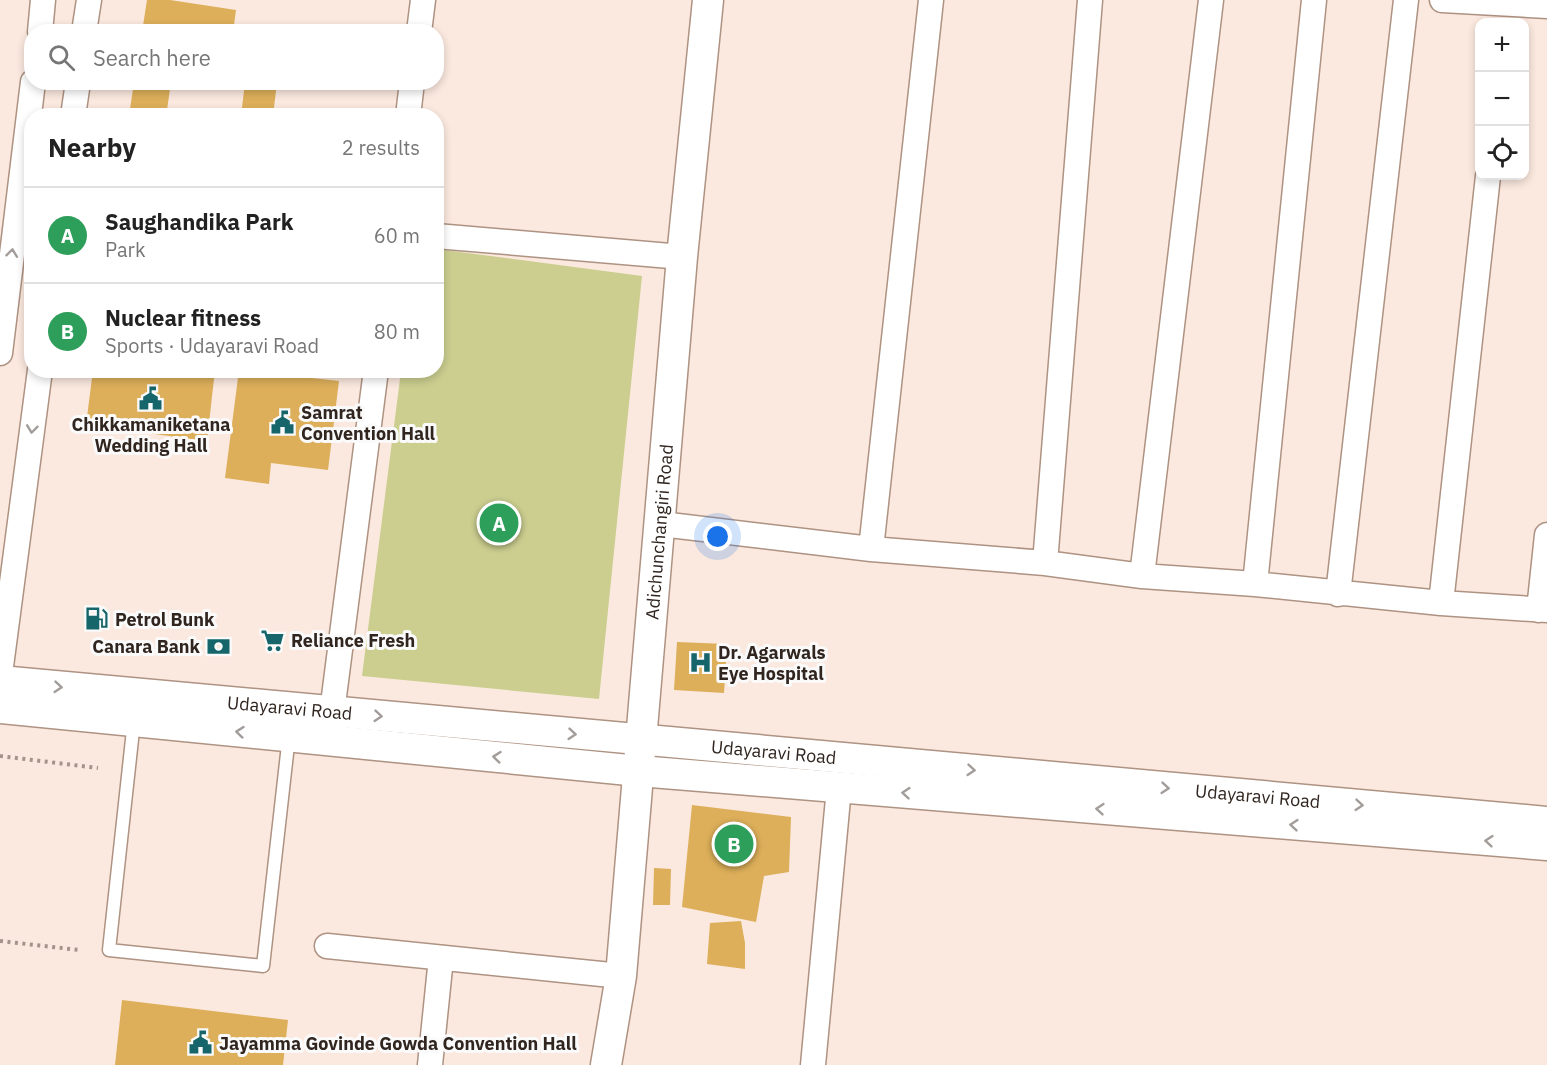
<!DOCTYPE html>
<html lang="en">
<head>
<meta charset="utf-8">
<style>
  :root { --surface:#fff; --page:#f6f6f6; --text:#222; --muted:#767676; --line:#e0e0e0; --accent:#b45309 }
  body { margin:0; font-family:"IBM Plex Sans",sans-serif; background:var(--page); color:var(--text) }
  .controls { position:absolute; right:18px; top:18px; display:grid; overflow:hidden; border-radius:12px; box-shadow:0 3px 9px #0003 }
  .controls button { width:54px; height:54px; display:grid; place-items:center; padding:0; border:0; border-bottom:2px solid var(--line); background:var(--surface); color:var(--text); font:30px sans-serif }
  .you { position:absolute; left:718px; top:537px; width:21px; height:21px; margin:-15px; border:4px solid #fff; border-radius:50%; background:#1a73e8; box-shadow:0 0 0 9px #1a73e833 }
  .badge { display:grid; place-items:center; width:39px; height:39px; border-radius:50%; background:var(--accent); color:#fff; font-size:20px; font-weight:700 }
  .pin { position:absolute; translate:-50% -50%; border:3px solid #fff; box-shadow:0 2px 6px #0006 }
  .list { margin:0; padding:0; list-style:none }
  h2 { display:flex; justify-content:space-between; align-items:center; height:78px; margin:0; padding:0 24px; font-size:26px }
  h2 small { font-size:20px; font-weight:400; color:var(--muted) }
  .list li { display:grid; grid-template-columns:39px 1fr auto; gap:18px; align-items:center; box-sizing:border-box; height:96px; padding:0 24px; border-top:2px solid var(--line) }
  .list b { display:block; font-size:22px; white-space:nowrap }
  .list p { margin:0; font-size:20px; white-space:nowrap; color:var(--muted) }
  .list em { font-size:20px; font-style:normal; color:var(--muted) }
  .icon { flex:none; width:33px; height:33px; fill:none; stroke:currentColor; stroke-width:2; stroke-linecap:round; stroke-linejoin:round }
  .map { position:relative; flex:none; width:1547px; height:1065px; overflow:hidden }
  .search { position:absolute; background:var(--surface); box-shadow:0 3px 9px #0003; left:24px; top:24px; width:420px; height:66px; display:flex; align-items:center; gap:15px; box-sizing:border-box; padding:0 21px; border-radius:24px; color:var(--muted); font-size:22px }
  .panel { position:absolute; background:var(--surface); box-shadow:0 3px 9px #0003; left:24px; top:108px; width:420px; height:270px; border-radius:24px }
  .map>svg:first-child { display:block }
  .green { fill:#cbce8f }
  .building { fill:#ddaf5a }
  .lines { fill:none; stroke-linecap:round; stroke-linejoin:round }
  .service-casing { stroke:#ae9282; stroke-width:15 }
  .minor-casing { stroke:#ae9282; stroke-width:27 }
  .tertiary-casing { stroke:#ae9282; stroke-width:33 }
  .path { stroke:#a3948b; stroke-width:4; stroke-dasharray:3 4.5; stroke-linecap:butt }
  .service { stroke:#fff; stroke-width:12 }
  .minor { stroke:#fff; stroke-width:24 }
  .tertiary { stroke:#fff; stroke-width:30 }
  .oneway { stroke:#a29d9a }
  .labels { text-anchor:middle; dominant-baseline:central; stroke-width:6; stroke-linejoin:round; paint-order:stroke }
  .poi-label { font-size:18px; font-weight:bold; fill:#30251f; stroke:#fafafa; text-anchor:start }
  .street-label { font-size:18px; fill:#30251f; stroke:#fafafa }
</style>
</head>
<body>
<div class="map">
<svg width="1547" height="1065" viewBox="0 0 1547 1065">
  <rect width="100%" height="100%" fill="#fbe9df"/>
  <path class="green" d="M437 249 642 276 599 699 362 676 401 371 436 370Z"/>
  <path class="building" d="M147 0H170L236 10 233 32H142Z
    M134 82H171L167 110 176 111V116H129Z
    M245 82H277L273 116H241Z
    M93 370H215L207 441 86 425Z
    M239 370 339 381 328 470 271 463 269 484 225 478Z
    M677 642 727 644 724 693 674 690Z
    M692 805 791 817 789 872 764 876 756 922 682 907Z
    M654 868 671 869 670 905H653Z
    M741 921 745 943V969L707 964 710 923Z
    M122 1000 288 1020 283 1065H115Z"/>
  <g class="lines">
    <defs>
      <path id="service" d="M134 721 109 950 263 966 289 736"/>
      <path id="minor" d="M1442 0 1547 6
        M40 32 43 0
        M84 32 89 0
        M419 32 423 0
        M73 116 78 82
        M408 116 412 82
        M436 236 682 257
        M0 353 33 82
        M661 524 871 549 1045 563 1142 576 1255 584 1441 603 1547 610
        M871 549 931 0
        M1045 563 1090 0
        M1142 576 1211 0
        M1255 584 1314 0
        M1338 594 1406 0
        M1441 603 1488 176
        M1539 610 1547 535
        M0 674 40 370
        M332 712 376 370
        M327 946 621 976
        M430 1065 441 958
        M813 1065 839 788"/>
      <g id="tertiary">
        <path id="s1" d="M0 681 1547 822"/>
        <path d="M0 708 639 771 1547 845"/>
        <path id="s2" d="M606 1065 621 976 682 257 708 0"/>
      </g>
    </defs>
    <use href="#service" class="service-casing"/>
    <use href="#minor" class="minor-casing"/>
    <use href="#tertiary" class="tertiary-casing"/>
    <path class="path" d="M0 756 98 768
      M0 941 79 950"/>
    <use href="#service" class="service"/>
    <use href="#minor" class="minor"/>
    <use href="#tertiary" class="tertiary"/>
  </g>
  <defs><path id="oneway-chevron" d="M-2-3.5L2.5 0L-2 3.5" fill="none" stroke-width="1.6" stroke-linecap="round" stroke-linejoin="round" transform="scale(1.5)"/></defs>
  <g class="oneway">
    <use href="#oneway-chevron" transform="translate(12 253) rotate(-83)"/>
    <use href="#oneway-chevron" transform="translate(32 429) rotate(97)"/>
    <use href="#oneway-chevron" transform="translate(58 687) rotate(5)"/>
    <use href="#oneway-chevron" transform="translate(378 716) rotate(5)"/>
    <use href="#oneway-chevron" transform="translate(240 732) rotate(-174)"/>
    <use href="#oneway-chevron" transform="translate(572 734) rotate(5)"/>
    <use href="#oneway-chevron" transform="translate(497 757) rotate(-174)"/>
    <use href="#oneway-chevron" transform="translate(971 770) rotate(5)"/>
    <use href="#oneway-chevron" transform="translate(1165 788) rotate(5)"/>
    <use href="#oneway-chevron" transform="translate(906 793) rotate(-175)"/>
    <use href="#oneway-chevron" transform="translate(1359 805) rotate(5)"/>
    <use href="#oneway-chevron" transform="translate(1100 809) rotate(-175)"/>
    <use href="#oneway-chevron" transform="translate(1294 825) rotate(-175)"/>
    <use href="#oneway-chevron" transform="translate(1489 841) rotate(-175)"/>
  </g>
  <defs>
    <symbol id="civic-bare" viewBox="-9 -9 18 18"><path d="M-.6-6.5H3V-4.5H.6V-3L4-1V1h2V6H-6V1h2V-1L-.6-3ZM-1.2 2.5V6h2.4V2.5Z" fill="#16656a" stroke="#fafafa" stroke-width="2.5" paint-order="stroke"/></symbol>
    <symbol id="fuel-bare" viewBox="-9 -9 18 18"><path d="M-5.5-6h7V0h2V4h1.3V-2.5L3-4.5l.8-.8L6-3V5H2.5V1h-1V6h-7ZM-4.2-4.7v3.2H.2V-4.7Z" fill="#16656a" stroke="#fafafa" stroke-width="2.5" paint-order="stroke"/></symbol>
    <symbol id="supermarket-bare" viewBox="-9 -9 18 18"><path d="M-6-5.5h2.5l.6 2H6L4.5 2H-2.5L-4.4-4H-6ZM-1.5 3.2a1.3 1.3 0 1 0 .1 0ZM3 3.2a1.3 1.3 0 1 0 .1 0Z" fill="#16656a" stroke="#fafafa" stroke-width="2.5" paint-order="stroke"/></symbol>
    <symbol id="bank-bare" viewBox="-9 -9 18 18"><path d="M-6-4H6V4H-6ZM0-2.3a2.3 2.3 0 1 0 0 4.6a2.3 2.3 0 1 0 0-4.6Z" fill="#16656a" stroke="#fafafa" stroke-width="2.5" paint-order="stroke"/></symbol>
    <symbol id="hospital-bare" viewBox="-9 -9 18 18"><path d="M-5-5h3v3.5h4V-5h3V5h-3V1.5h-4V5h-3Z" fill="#16656a" stroke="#fafafa" stroke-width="2.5" paint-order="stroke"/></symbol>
  </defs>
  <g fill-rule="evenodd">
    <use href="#civic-bare" x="134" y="382" width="33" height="33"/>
    <use href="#civic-bare" x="266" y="406" width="33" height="33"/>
    <use href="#fuel-bare" x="80" y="602" width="33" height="33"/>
    <use href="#supermarket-bare" x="256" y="624" width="33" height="33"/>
    <use href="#bank-bare" x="202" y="630" width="33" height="33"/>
    <use href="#hospital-bare" x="684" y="646" width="33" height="33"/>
    <use href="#civic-bare" x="184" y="1026" width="33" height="33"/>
  </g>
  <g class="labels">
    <g class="poi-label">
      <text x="301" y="412">Samrat<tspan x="301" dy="21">Convention Hall</tspan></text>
      <text x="151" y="424" text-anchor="middle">Chikkamaniketana<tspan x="151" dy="21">Wedding Hall</tspan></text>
      <text x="115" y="619">Petrol Bunk</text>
      <text x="291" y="640">Reliance Fresh</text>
      <text x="200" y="646" text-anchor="end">Canara Bank</text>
      <text x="718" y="652">Dr. Agarwals<tspan x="718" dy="21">Eye Hospital</tspan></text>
      <text x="219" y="1043">Jayamma Govinde Gowda Convention Hall</text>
    </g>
    <g class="street-label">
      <text stroke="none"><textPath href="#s2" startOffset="536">Adichunchangiri Road</textPath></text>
      <text stroke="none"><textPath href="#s1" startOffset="291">Udayaravi Road</textPath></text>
      <text stroke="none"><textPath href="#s1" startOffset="777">Udayaravi Road</textPath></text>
      <text stroke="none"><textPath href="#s1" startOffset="1263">Udayaravi Road</textPath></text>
    </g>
  </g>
</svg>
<div class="controls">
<button>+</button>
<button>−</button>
<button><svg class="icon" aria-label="locate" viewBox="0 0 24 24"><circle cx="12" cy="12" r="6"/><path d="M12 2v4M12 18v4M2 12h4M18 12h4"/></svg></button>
</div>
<div class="you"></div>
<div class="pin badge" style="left:499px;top:523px;background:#2e9e5b">A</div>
<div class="pin badge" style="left:734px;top:844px;background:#2e9e5b">B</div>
<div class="search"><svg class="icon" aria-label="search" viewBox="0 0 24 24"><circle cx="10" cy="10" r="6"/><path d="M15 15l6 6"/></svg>Search here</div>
<section class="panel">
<h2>Nearby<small>2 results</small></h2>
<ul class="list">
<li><span class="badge" style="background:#2e9e5b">A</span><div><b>Saughandika Park</b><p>Park</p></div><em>60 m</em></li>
<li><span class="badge" style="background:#2e9e5b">B</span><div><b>Nuclear fitness</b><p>Sports · Udayaravi Road</p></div><em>80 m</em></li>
</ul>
</section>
</div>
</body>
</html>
